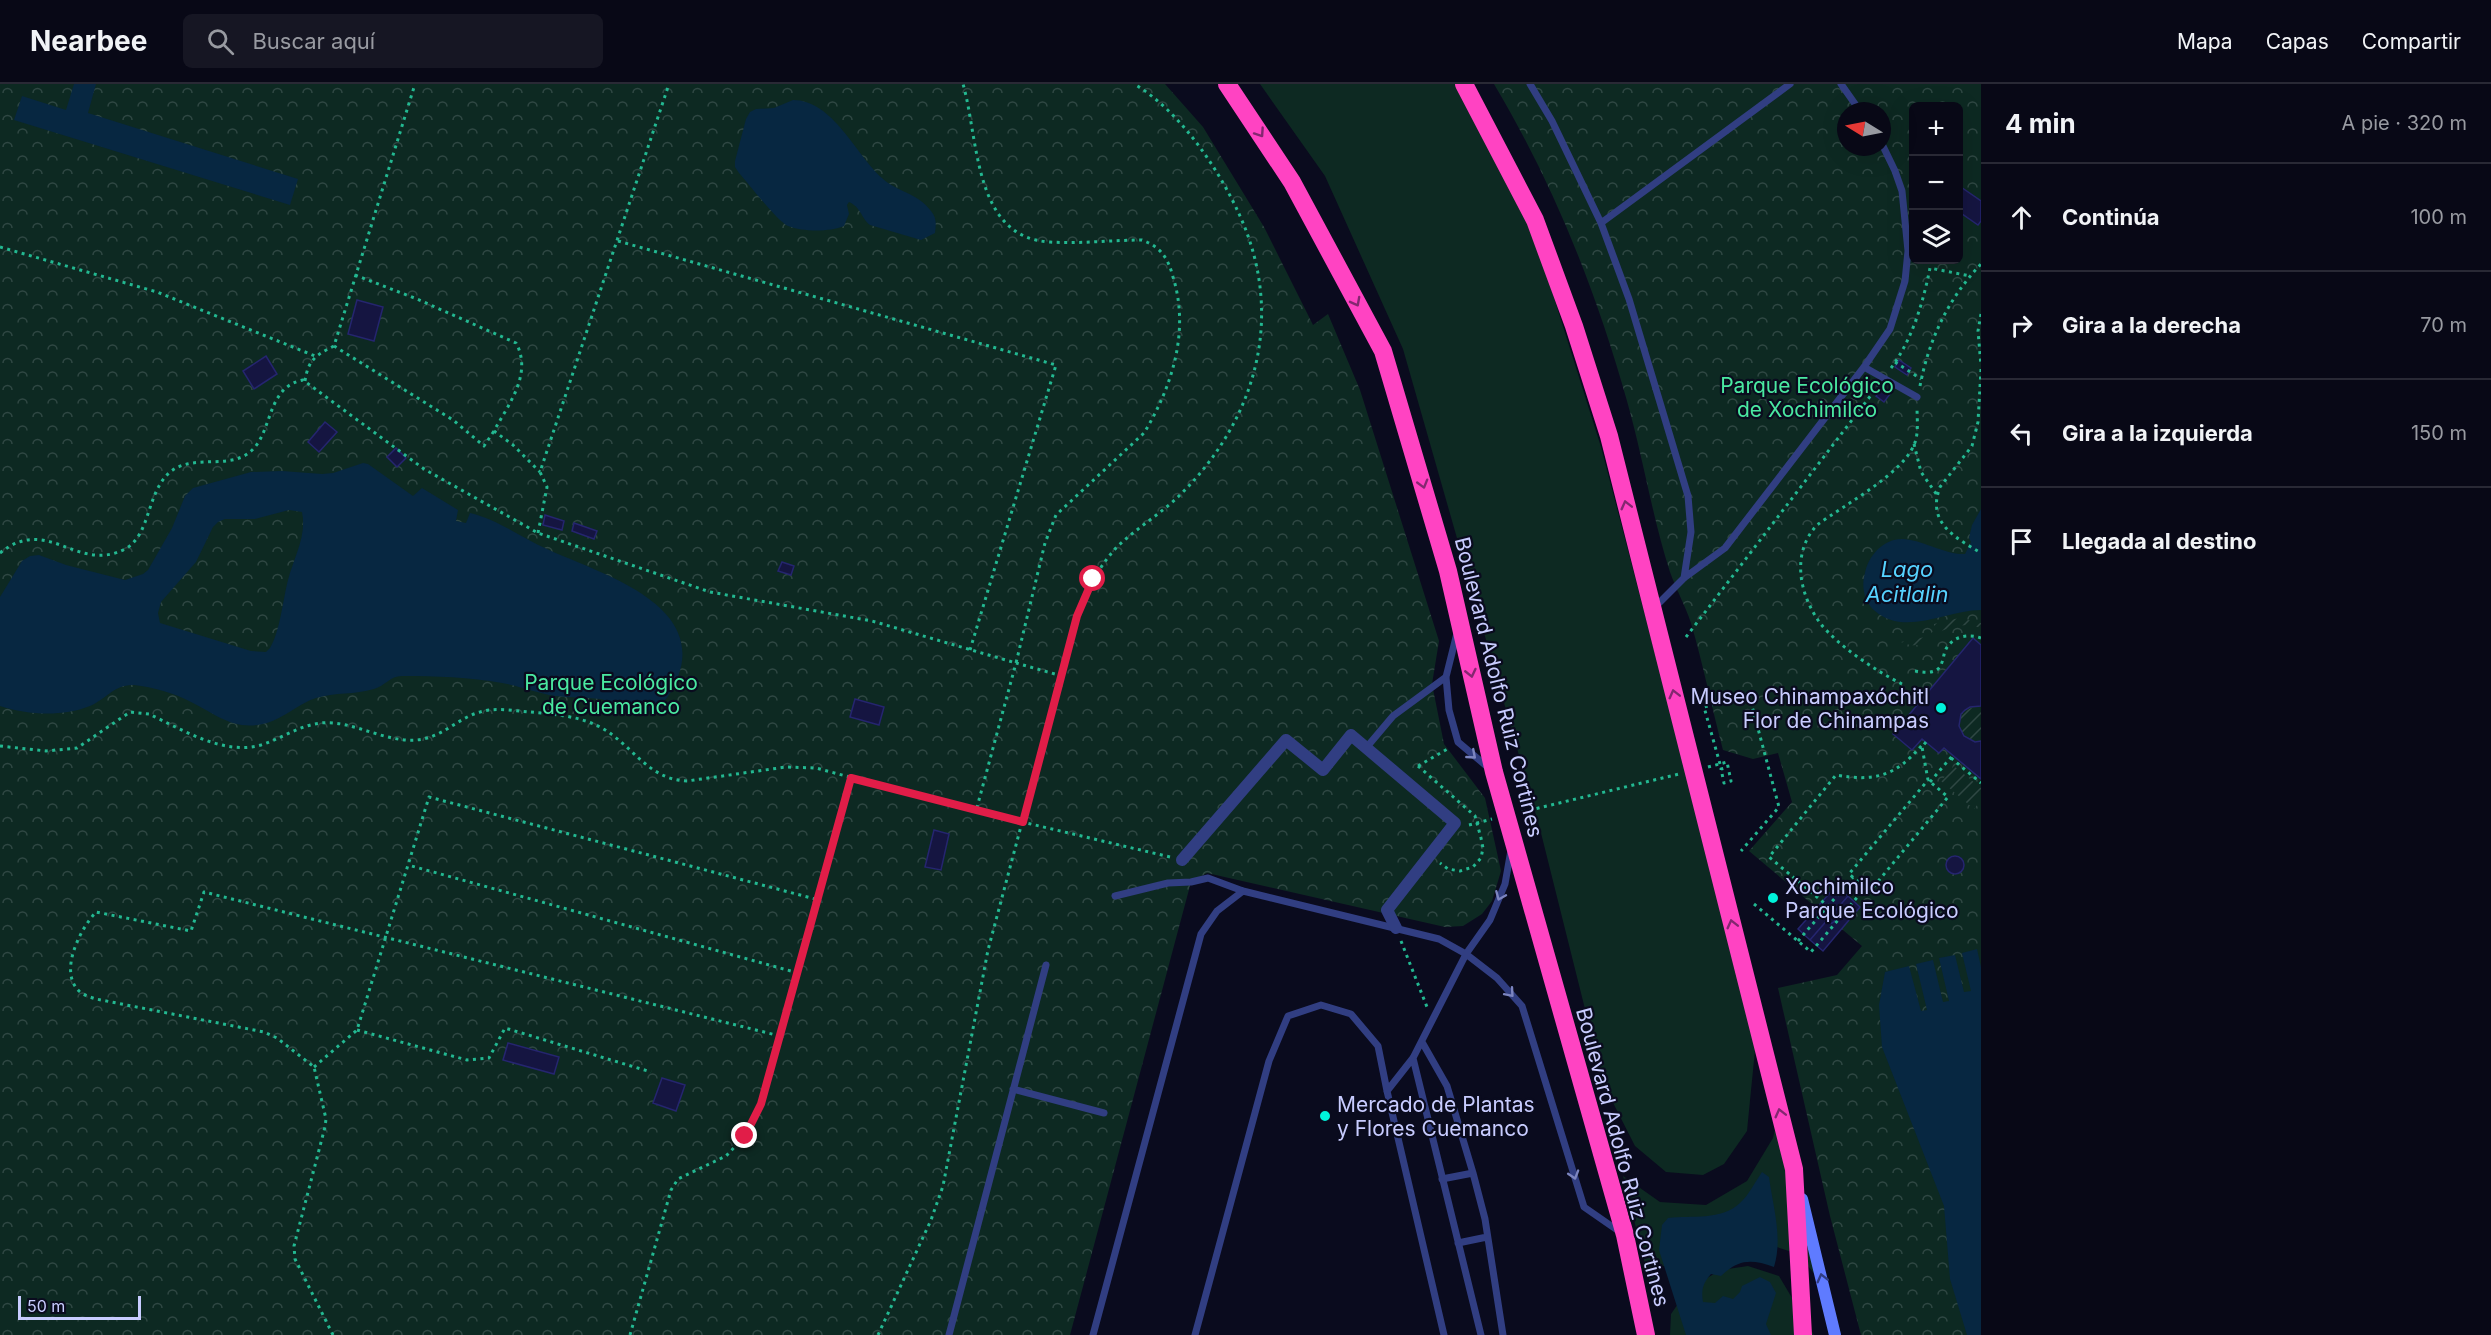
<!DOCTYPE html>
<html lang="es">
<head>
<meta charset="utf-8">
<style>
  :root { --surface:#080816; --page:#161623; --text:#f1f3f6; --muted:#989aa1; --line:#292935 }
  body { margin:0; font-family:Inter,sans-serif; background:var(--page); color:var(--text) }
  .controls { position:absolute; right:18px; top:18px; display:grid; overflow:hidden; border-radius:9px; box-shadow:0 6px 24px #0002 }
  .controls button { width:54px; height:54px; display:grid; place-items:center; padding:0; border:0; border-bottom:2px solid var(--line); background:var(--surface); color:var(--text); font:30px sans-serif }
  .compass { position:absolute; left:1837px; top:18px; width:54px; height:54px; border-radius:50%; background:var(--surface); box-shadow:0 6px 24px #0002; rotate:280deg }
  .scale { position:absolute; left:18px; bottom:15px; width:123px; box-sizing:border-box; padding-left:6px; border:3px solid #c8ccff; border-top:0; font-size:16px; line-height:21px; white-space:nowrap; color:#c8ccff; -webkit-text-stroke:4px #0a0b1e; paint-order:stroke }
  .stop { position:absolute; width:18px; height:18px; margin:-14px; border:4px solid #e11d48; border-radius:50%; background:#fff }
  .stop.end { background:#e11d48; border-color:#fff; box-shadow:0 2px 6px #0008 }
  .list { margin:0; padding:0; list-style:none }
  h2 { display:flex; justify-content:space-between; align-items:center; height:78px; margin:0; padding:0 24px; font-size:26px }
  h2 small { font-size:20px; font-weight:400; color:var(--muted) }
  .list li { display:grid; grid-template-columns:39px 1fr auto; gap:18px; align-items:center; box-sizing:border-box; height:108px; padding:0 24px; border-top:2px solid var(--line) }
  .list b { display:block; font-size:22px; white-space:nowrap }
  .list em { font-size:20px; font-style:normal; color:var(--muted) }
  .icon { flex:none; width:33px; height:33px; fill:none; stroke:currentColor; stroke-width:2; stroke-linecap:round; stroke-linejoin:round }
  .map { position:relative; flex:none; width:1981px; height:1251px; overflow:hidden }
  header { display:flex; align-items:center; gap:36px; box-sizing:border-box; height:84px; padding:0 30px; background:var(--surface); border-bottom:2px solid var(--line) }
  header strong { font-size:28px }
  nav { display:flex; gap:33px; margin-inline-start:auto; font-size:21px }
  .search { width:420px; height:54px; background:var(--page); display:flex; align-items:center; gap:15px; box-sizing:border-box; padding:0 21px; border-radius:9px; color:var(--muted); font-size:22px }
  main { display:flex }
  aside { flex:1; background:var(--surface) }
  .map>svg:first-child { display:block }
  .grass { fill:#0d2922 }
  .park { fill:url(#park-crowns); fill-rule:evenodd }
  .garden { fill:url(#garden-furrows) }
  .water { fill:#072741; fill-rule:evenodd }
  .building { fill:#151541; stroke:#25256f; stroke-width:1.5 }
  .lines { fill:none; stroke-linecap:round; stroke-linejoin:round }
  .path { stroke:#23b891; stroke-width:3; stroke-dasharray:3 4.5; stroke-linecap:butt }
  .lane { stroke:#313e82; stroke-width:7 }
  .street { stroke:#313e82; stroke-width:12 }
  .secondary { stroke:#5f7bff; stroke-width:12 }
  .highway { stroke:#ff43c2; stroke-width:18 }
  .oneway { stroke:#842770 }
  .oneway2 { stroke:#7c85c0 }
  .oneway3 { stroke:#303d83 }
  .route { stroke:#e11d48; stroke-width:8 }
  .poi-dot { fill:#00f3db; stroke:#0a0b1e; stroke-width:2 }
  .labels { text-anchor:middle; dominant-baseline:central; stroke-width:4.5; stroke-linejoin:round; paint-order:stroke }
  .park-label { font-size:21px; fill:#4ae8a1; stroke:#0a0b1e }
  .street-label { font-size:21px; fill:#c8ccff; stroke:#0a0b1e }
  .poi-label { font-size:21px; fill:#c8ccff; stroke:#0a0b1e; text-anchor:start }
  .water-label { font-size:22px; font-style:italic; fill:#56d2ff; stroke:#0a0b1e }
</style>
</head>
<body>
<header>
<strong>Nearbee</strong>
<div class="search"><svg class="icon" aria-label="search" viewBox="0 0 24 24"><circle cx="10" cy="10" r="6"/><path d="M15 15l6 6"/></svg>Buscar aquí</div>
<nav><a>Mapa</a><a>Capas</a><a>Compartir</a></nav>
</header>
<main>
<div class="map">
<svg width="1981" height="1251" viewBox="0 0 1981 1251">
  <defs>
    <pattern id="park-crowns" width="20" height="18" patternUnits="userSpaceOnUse" patternTransform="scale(1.5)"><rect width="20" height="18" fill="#0d2922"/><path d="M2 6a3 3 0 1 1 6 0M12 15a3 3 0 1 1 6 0" fill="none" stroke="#2f4743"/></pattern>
    <pattern id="garden-furrows" width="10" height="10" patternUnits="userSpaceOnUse" patternTransform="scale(1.5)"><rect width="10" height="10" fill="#0d2922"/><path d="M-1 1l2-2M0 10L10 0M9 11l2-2" fill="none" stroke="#2f4743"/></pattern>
  </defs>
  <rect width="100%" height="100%" fill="#0a0b1e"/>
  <path class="grass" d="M1260 0H1457L1533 147 1601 363 1756 956 1747 1047 1724 1080 1703 1091 1666 1088 1635 1062 1604 1001 1540 745 1403 265 1325 92Z
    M1779 1028 1822 1199 1798 1170 1746 1153 1699 1160 1662 1183 1651 1204 1623 1092 1660 1118 1706 1121 1747 1097 1773 1054Z
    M1748 1182 1779 1192 1814 1251H1670L1671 1230 1689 1204 1721 1186Z"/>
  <path class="park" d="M0 0H1165L1203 43 1264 143 1313 241 1328 230 1360 306 1439 557 1432 600 1444 660 1485 714 1501 787 1492 817 1482 830 1463 842 1445 843 1207 789 1191 798 1070 1251H0Z
    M1494 0H1981V1251H1861L1830 1132 1778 904 1837 891 1862 862 1749 767 1792 718 1778 669 1753 675 1723 666C1712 624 1703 580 1691 539 1685 521 1676 505 1670 488 1652 432 1643 373 1627 317 1596 206 1553 99 1494 0ZM1914 22H1958V176H1914ZM1846 27H1882V63H1846Z"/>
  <path class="garden" d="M1959 534 1981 539V544C1968 540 1957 540 1944 546 1926 553 1924 568 1901 558L1925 553 1934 547V540Z
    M1981 622V657C1953 659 1950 624 1981 622Z
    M1954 682 1981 704V716L1974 725 1941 697Z"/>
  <path class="water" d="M74 0H96L88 29 298 95 290 121 14 36 22 12 66 26Z
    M793 16C833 16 856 71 882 94 898 109 917 108 931 127 937 134 936 141 935 149L921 156 870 141C861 134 861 123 849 118L847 121 849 130 844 142C830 148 803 148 788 142 777 137 748 99 739 89L735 83V77L746 35 750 28 756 25 774 24Z
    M363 379 368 380 413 412 422 404 458 426 456 437 466 439 470 429C497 435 522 454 547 465 596 488 706 518 678 593 672 609 663 623 646 628 626 634 617 618 600 615 585 613 570 614 555 612 537 609 520 602 502 599 470 593 435 592 402 592 390 592 385 602 374 605 355 611 335 608 316 614 298 620 284 634 267 639 235 648 217 631 191 618 174 609 153 603 134 601 115 600 106 615 90 622 62 633 28 631 0 622V513L22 477 30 472 39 471 66 481 125 496 143 490 148 486 172 444 185 412 193 404 251 388 282 387 322 390 333 389ZM289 426 302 428C307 452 294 473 288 496 283 515 280 548 270 564L266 568 251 567 160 539 158 529 161 518 196 478 213 443 218 438 225 435H255Z
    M1981 425V526C1946 526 1905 553 1875 527 1864 518 1861 502 1865 489 1868 474 1879 460 1894 456 1914 450 1942 471 1965 470L1971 458 1969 454 1972 441Z
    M1977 865 1981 883V1251H1967L1950 1195 1944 1122 1882 963 1879 921 1885 888 1909 882 1921 927 1927 926 1916 880 1933 876 1943 918 1949 917 1939 874 1955 871 1964 908 1971 907 1962 869Z
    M1762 1088 1769 1093C1773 1123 1783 1154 1774 1183 1751 1175 1739 1175 1721 1192L1711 1190C1703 1199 1701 1206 1703 1218L1715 1219 1723 1212 1733 1215 1740 1208 1742 1202 1760 1193 1770 1198 1776 1209 1766 1240 1771 1251H1686L1659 1166 1662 1141 1668 1134C1692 1131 1721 1137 1740 1119 1749 1111 1755 1098 1762 1088Z"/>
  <path class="building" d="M1958 101 1981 117V137L1978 141 1958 127Z
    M357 216 383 223 374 257 348 250Z
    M266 272 277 290 254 305 243 287Z
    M1899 276 1911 284 1907 291 1895 283Z
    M1882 304 1890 310 1884 318 1876 312Z
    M325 338 337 348 319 368 308 358Z
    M396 364 406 374 397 383 387 373Z
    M545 431 564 437 562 446 543 441Z
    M574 439 597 447 594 455 572 447Z
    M782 478 794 482 791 491 778 487Z
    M1973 554 1981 561V622L1970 623 1965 626 1961 630 1959 642 1964 652 1975 658 1981 657V695L1944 664 1939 669 1922 655 1912 666 1893 650Z
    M855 615 884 623 879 641 850 633Z
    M934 746 949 750 941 786 925 783Z
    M1946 781a9 9 0 1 1 18 0a9 9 0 1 1-18 0Z
    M1836 802 1848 812 1810 856 1798 845Z
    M1848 812 1860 823 1823 867 1810 856Z
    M1824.5 834a5.5 5.5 0 1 1 11 0a5.5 5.5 0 1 1-11 0Z
    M508 959 559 973 554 990 503 976Z
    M662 994 685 1001 676 1027 653 1019Z"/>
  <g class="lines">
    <path class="path" d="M618 157 1056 281 970 566
      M0 163 157 208 315 272
      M355 191 417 215 516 259C533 290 508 321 494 347L513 361 540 388
      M1981 230 1978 247 1981 282
      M334 262 453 336 484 362 494 347
      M1895 278 1921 295
      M1891 284C1912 256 1923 219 1930 184L1970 192
      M1981 285 1978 338 1972 362 1940 403C1926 439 1956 454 1981 469
      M305 297C308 276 316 271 334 262L415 0
      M1920 302C1929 255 1948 215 1981 180
      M1914 360 1921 388 1937 411
      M538 449 547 403 540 388 669 0
      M0 469C48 430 77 490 125 465 151 451 146 409 170 388 196 367 237 391 258 359 272 337 271 302 303 296L424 385 538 449 710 508 872 537 1016 579 1045 459 1056 431 1144 349C1172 303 1190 247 1173 193 1168 174 1161 163 1142 156 1112 156 1081 160 1050 158 973 154 979 55 963 0
      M1686 553 1878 302
      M1915 587C1923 588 1931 590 1938 585 1943 580 1943 573 1945 567 1951 553 1967 549 1981 554
      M1062 592 1016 579 976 727 1170 773
      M1902 600C1876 587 1838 562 1820 539 1799 510 1791 469 1817 441 1844 421 1901 391 1914 361 1919 350 1917 335 1917 323
      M1926 658 1922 663 1928 696 1849 790 1870 807 1948 713 1928 696
      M0 662 46 667 77 664 130 628 149 630C181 645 224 672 261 661 286 653 306 636 334 639 364 642 397 663 427 654 446 649 461 633 480 628 496 623 514 627 530 628 553 630 579 632 600 643 632 660 648 696 687 697L786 683 816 684 976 727
      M1951 674 1981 699
      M1720 680 1704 623 1749 611 1779 723 1741 767
      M1418 682 1475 732 1481 754 1483 764 1481 774 1473 783 1460 787 1448 785 1440 779
      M1418 682 1449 664
      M1708 683 1727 678 1731 697 1724 699 1721 685 1725 684
      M1930 698 1953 671
      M1522 728 1679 690
      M1469 741 1492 735
      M819 816 851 694
      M1754 820 1811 868 1865 804
      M1841 833 1769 773 1836 691C1875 698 1896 692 1922 661
      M1401 857 1427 923
      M1798 857 1853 793
      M357 946 467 976 489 974 505 944 651 988
      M314 983 357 946 429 713 819 816 798 889 408 781
      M333 1251 295 1175 294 1162 325 1043 326 1035 314 983 277 954 264 948 96 915C90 913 83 911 79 907 58 887 81 844 96 828L191 847 204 808 780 952
      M630 1251 671 1106 678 1095 726 1072 745 1052 761 1020 798 889
      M878 1251 931 1136 943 1102 988 866 1077 532C1088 507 1098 482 1118 462 1138 443 1162 429 1181 410 1257 334 1285 232 1240 132 1219 85 1179 26 1134 0"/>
    <path class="lane" d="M1530 0 1552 37 1601 139 1629 215 1688 412 1691 448 1684 494
      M1841 0 1860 27
      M1601 139 1790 0
      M1864 283 1917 313
      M1655 523 1684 494 1725 464 1864 283 1890 245 1905 197 1908 167 1902 107 1895 87 1882 60
      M1457 549 1446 593 1449 626 1458 658 1490 685
      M1366 664 1393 632 1446 593
      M1115 812 1168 799 1191 798 1208 794 1243 807 1439 855 1466 870 1497 894 1522 922 1584 1123 1620 1148
      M1422 958 1447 1002 1473 1089 1485 1135 1503 1251
      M1413 974 1481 1251
      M1013 1005 1104 1029
      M1387 1007 1413 974 1466 870 1490 836 1505 800 1511 766
      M1442 1095 1473 1089
      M1458 1159 1487 1153
      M949 1251 1046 881
      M1093 1251 1201 850 1217 827 1243 807
      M1195 1251 1269 977 1288 932 1321 921 1351 930 1378 962 1387 1007 1444 1251"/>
    <path class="street" d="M1182 776 1286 656 1323 686 1351 651 1455 739 1387 826 1396 844"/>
    <path class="secondary" d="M1802 1115 1835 1251"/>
    <path class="highway" d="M1227 0 1292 98 1383 267 1448 487 1494 688 1625 1151 1646 1251
      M1464 0 1535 136 1574 242 1609 352 1794 1085 1803 1251"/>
  </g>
  <defs><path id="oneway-chevron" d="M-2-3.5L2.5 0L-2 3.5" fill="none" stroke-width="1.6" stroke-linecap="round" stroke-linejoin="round" transform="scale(1.5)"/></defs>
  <g class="oneway">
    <use href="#oneway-chevron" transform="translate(1260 49) rotate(56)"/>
    <use href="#oneway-chevron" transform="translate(1356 218) rotate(62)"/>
    <use href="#oneway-chevron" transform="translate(1423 400) rotate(74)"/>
    <use href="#oneway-chevron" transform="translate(1626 421) rotate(-104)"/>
    <use href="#oneway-chevron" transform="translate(1471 589) rotate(77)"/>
    <use href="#oneway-chevron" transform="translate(1674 610) rotate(-104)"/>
    <use href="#oneway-chevron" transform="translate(1732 840) rotate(-104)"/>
    <use href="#oneway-chevron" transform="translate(1780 1029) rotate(-104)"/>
  </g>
  <g class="oneway2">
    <use href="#oneway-chevron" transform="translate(1472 671) rotate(41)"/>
    <use href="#oneway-chevron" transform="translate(1500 812) rotate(113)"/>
    <use href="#oneway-chevron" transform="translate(1510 909) rotate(49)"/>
    <use href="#oneway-chevron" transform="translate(1574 1091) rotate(73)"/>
  </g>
  <use class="oneway3" href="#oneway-chevron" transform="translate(1822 1194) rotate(-104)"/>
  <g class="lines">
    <path class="route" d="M745 1052 761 1020 851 694 1023 738 1077 532 1093 495"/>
  </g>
  <g class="poi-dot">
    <circle cx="1941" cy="624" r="6"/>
    <circle cx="1773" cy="814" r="6"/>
    <circle cx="1325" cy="1032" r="6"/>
  </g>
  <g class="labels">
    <g class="park-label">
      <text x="1807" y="301">Parque Ecológico<tspan x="1807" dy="24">de Xochimilco</tspan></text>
      <text x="611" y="598">Parque Ecológico<tspan x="611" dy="24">de Cuemanco</tspan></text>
    </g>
    <g class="street-label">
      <text transform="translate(1499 603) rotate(76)">Boulevard Adolfo Ruiz Cortines</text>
      <text transform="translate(1623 1073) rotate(75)">Boulevard Adolfo Ruiz Cortines</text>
    </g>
    <g class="poi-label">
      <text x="1929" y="612" text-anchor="end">Museo Chinampaxóchitl<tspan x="1929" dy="24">Flor de Chinampas</tspan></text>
      <text x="1785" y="802">Xochimilco<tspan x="1785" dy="24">Parque Ecológico</tspan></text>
      <text x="1337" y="1020">Mercado de Plantas<tspan x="1337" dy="24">y Flores Cuemanco</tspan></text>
    </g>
    <g class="water-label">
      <text x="1907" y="485">Lago<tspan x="1907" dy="25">Acitlalin</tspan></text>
    </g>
  </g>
</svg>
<div class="controls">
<button>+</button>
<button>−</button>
<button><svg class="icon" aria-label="layers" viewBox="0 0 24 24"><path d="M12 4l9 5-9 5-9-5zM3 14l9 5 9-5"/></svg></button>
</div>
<svg class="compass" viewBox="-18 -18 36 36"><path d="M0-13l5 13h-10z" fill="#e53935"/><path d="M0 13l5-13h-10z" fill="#989aa1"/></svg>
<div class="scale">50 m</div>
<div class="stop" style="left:1093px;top:495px"></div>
<div class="stop end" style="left:745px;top:1052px"></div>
</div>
<aside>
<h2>4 min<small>A pie · 320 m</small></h2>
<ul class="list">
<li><svg class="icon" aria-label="ahead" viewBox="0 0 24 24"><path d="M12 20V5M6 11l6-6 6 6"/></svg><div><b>Continúa</b></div><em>100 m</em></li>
<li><svg class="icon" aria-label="right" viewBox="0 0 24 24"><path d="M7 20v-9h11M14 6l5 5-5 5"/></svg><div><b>Gira a la derecha</b></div><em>70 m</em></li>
<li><svg class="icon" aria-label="left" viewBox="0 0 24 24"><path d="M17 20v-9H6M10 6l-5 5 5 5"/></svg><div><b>Gira a la izquierda</b></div><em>150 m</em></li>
<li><svg class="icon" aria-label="arrive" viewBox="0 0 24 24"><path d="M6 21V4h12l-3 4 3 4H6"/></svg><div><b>Llegada al destino</b></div></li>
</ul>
</aside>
</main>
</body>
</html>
